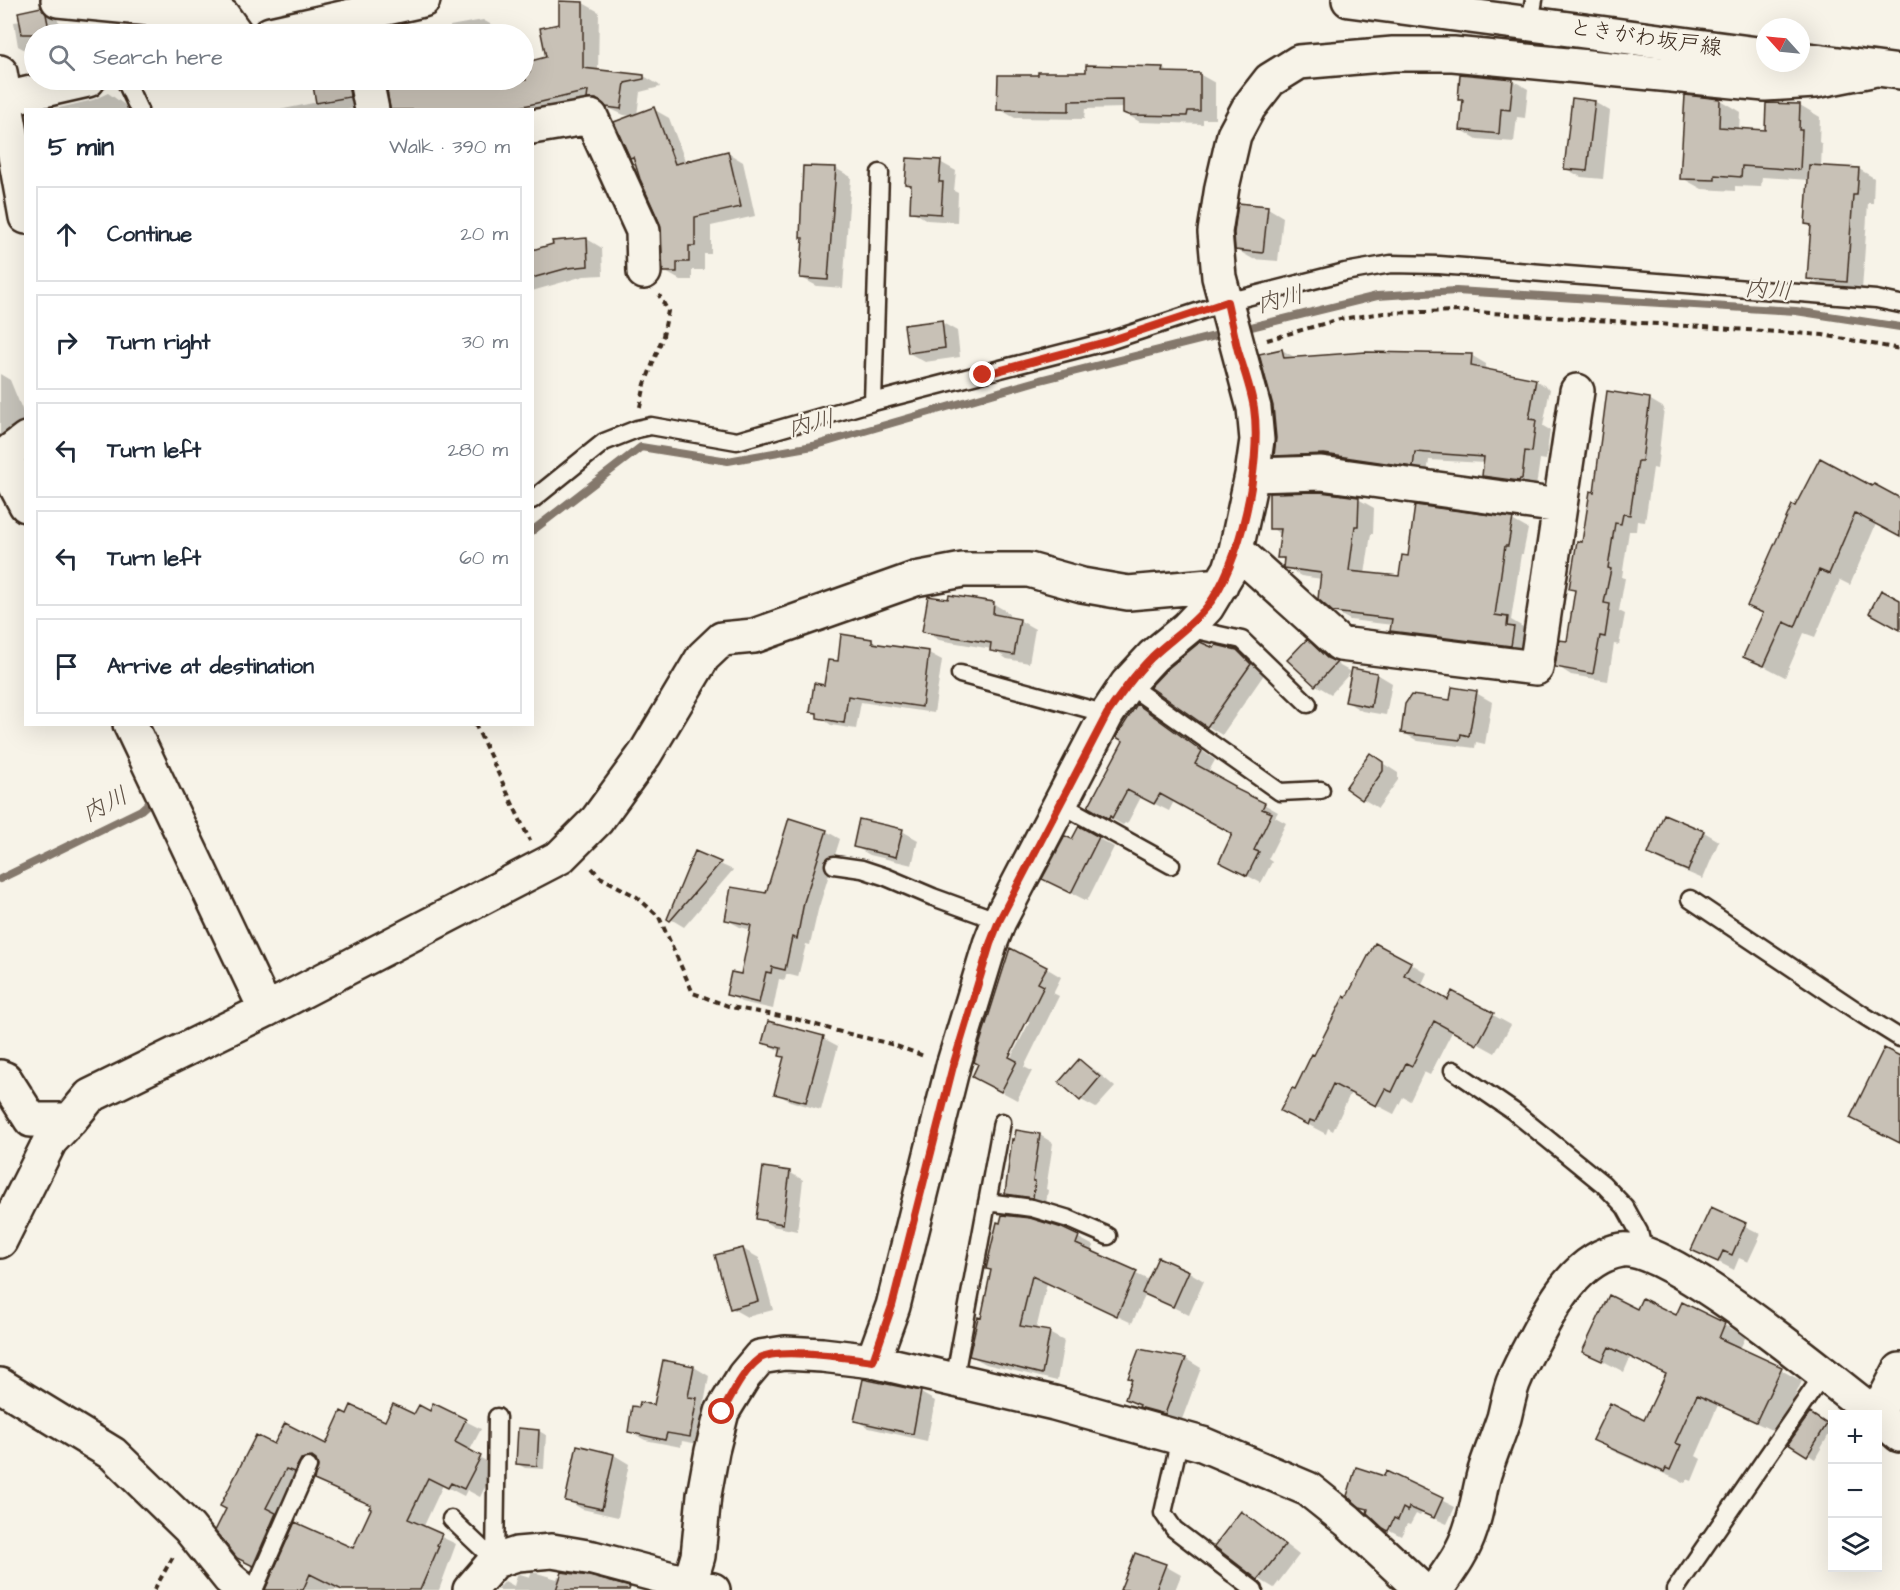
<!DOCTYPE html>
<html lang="en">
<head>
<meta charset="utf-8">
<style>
  :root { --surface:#fff; --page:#f2f2f3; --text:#1f2937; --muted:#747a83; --line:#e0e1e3 }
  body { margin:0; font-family:"Architects Daughter","Klee One",sans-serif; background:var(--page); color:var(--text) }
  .controls { position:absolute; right:18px; bottom:18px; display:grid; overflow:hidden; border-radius:0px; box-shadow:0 6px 24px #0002 }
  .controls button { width:54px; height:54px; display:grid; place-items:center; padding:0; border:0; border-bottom:2px solid var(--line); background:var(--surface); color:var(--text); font:30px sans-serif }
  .compass { position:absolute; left:1756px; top:18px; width:54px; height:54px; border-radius:50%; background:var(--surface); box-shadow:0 6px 24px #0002; rotate:297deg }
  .stop { position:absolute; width:18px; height:18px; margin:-14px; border:4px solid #c8321e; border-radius:50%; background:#fff }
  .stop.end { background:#c8321e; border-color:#fff; box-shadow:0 2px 6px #0008 }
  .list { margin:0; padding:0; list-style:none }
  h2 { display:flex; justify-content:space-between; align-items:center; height:78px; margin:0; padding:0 24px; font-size:26px }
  h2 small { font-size:20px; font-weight:400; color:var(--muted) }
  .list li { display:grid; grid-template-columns:39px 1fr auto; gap:18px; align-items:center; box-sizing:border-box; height:96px; margin:0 12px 12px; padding:0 12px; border:2px solid var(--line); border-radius:0px }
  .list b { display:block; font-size:22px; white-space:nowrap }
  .list em { font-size:20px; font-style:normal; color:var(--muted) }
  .icon { flex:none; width:33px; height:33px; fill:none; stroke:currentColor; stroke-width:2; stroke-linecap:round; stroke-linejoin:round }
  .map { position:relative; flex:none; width:1900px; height:1590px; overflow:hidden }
  .search { position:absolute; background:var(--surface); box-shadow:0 6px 24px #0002; left:24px; top:24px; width:510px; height:66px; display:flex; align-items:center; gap:15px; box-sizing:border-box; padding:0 21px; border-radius:33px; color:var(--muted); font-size:22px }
  .panel { position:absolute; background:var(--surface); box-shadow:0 6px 24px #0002; left:24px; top:108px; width:510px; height:618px; border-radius:0px }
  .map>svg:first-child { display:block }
  .shadow { fill:#0003; fill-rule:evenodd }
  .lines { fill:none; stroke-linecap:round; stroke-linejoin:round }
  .stream { stroke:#84786c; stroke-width:8 }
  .building { fill:#c8c1b6; stroke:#3b2a1e; stroke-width:1.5 }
  .lane-casing { stroke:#3b2a1e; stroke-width:21 }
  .street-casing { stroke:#3b2a1e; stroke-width:38 }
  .secondary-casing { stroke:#3b2a1e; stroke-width:38 }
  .path { stroke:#3b2a1e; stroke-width:4; stroke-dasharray:6 4.5; stroke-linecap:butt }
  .lane { stroke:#f7f3e8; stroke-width:16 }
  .street { stroke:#f7f3e8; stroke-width:33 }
  .secondary { stroke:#f7f3e8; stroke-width:33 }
  .route { stroke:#c8321e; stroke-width:8 }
  .labels { text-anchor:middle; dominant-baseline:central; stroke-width:4.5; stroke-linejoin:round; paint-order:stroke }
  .street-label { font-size:22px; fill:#3b2a1e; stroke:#f7f3e8 }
  .water-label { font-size:24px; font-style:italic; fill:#5f5145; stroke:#f7f3e8 }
</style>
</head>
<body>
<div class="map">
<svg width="1900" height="1590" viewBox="0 0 1900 1590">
  <rect width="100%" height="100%" fill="#f7f3e8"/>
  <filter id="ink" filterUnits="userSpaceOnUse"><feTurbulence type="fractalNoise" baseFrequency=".0167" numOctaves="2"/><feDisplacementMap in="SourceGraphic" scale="12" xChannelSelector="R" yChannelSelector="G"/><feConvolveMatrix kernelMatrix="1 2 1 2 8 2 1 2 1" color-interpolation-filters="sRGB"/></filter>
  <g filter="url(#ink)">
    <path class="shadow" d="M561 3H583L599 12 598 71 644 76 659 85 660 87 640 92 637 115 653 109 669 118 686 163 728 153 743 162 755 216 711 226V254H704V270H692V280H680L664 271 662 223 636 159 631 157 634 116 624 115 595 102 532 116V110H392L387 84 413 80H524V64L548 59 561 25Z
      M41 9 56 18 61 24 63 34H34V55L18 46 14 22 21 21Z
      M483 20 499 29 500 34H432L451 31 450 26Z
      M1162 68 1172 74H1199L1215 83V119H1203V124L1140 122 1124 113V108L1085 109 1084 119 1015 118 999 109 1088 74Z
      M314 80H358L362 106 347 110H279L318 102Z
      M1512 80 1528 89 1525 118 1517 117 1514 142 1477 139 1462 130 1465 102 1459 99Z
      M108 93 132 110H50L93 100Z
      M1720 100 1740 112 1739 130 1766 131 1800 105 1820 117 1819 142 1822 144 1821 167 1859 169 1874 178 1873 203H1868L1862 290 1824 287 1809 278 1812 227 1807 224 1810 180 1762 177 1761 187 1735 186V191L1702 189 1682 178Z
      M1594 102 1610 111 1603 179 1581 177 1566 169Z
      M940 162 956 171 954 191 958 193 957 222 927 220 912 211 913 187 907 183Z
      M835 168 851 177 843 288 817 286 802 278 804 239 802 237Z
      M1268 208 1283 217 1278 261 1253 259 1237 250Z
      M587 239 602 248 603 275 584 276 532 291V251Z
      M941 322 957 331 960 357 925 362 909 353Z
      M1282 350 1296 358 1471 355 1486 364 1485 371 1535 380 1550 389 1543 426 1550 430 1546 460 1540 459 1536 487 1498 484 1483 475 1485 463 1429 460 1427 474 1290 463 1275 455Z
      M0 374 10 380 26 419V447L0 457Z
      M1649 399 1664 408 1657 469 1653 468 1645 522 1637 521 1636 531H1629L1622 577 1625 578 1619 611 1625 614 1619 645 1614 644 1608 681 1571 675 1557 666 1568 643 1576 592 1571 589 1595 493Z
      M1358 499 1374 508 1373 534H1371L1365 574 1400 578 1409 557 1512 520 1528 529 1523 554H1521L1511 620 1523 627 1522 633 1529 637 1526 654 1408 639 1392 630 1393 625 1350 620 1334 611 1322 579 1301 576 1285 567V561L1279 557 1282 535 1271 528Z
      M1900 500V537L1876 524 1850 585 1840 580 1815 637 1804 633 1785 677 1745 656 1764 614 1749 606 1792 507Z
      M950 596 994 604 1009 613V618L1019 620 1035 629 1029 663 1007 659 992 649 939 640 924 631 950 600Z
      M872 640 883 646 929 653 942 660 934 713 861 702 856 729 831 725 812 711 839 663Z
      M1307 641 1322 650 1340 666 1351 672 1331 694 1316 685Z
      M1214 650 1236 651 1252 660 1265 673 1222 735 1207 726Z
      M1353 670 1377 674 1392 683 1386 715 1362 711 1347 702Z
      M1476 693 1492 702 1485 744 1476 742 1475 748 1418 741 1402 732 1451 701Z
      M1138 706 1215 760 1208 773 1278 812 1275 817 1286 823 1268 859 1272 862 1261 883 1235 869 1234 834 1174 801 1169 811 1141 797 1127 824 1125 823 1123 825 1090 807 1125 740Z
      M1370 755 1398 773V780L1378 808 1363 799Z
      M1665 816 1704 832 1719 841 1703 879 1665 863 1649 854Z
      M1079 828 1114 847 1087 901 1060 887 1072 841Z
      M826 831 840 839 818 910 810 945 806 944 798 977 786 974 785 980 779 979 773 1009 741 1002 728 994 742 976 752 930 740 927 727 920 767 895Z
      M902 831 918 840 912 865 870 855 854 846Z
      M696 853 733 870 684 927 669 918Z
      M1410 963 1427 973 1421 986 1448 1002 1453 993 1511 1025 1495 1053 1453 1030 1430 1075 1424 1072 1410 1101 1403 1097 1394 1114 1351 1092 1333 1131 1328 1128 1326 1134 1282 1111 1296 1091 1347 1000Z
      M1046 968 1061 977 1053 993 1059 996 1024 1067 1032 1071 1017 1100 974 1077ZM1027 1021H1030L1007 1065 1004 1063Z
      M823 1038 838 1046 821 1110 790 1101 775 1093 785 1058 782 1052 764 1043Z
      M1079 1061 1095 1070 1115 1087 1096 1108 1081 1100Z
      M1040 1135 1053 1143 1046 1189 1048 1190 1046 1204 1019 1200 1006 1193Z
      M789 1172 803 1180 797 1231 772 1226 758 1218Z
      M1711 1209 1761 1234 1748 1262 1739 1258 1734 1270 1693 1249Z
      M1062 1229 1094 1246 1091 1253 1149 1280 1189 1272 1204 1281 1189 1315 1146 1294 1132 1323 1047 1283 1036 1330 1049 1333 1064 1341 1057 1381 986 1364 971 1356 982 1320Z
      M743 1249 759 1258 773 1310 747 1317 731 1308Z
      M1682 1304 1746 1336 1740 1349 1802 1381 1778 1433 1718 1405 1696 1456 1701 1459 1692 1481 1687 1479 1685 1483 1615 1452 1594 1440 1645 1422 1667 1375 1630 1358 1624 1372 1584 1351 1638 1311 1676 1317Z
      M1140 1350 1186 1359 1201 1368 1181 1422 1156 1415 1126 1398 1134 1379Z
      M664 1362 694 1367 709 1376 704 1404 712 1409 705 1445 682 1441 681 1447 645 1440 629 1431 640 1409 655 1407Z
      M864 1380 921 1393 935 1401 927 1441 869 1428 855 1420Z
      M434 1405 481 1429 469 1452 496 1466 480 1497 467 1490 464 1496 443 1485 423 1528 456 1544 439 1590H272L354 1550 373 1509 372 1506 331 1488 316 1479 319 1465 310 1480 269 1573 238 1556 275 1446H327L386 1423 431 1413Z
      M1810 1415 1832 1429 1815 1459 1790 1443Z
      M519 1430 539 1431 546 1435 544 1469 525 1468 518 1464Z
      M614 1455 629 1464 618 1517 582 1509 567 1500Z
      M1387 1473 1455 1507 1447 1524 1422 1513 1420 1516 1416 1514 1410 1525 1407 1524 1401 1536 1384 1527 1369 1510 1361 1505Z
      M1241 1513 1256 1522 1299 1555 1274 1588 1259 1579Z
      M1135 1555 1165 1566 1181 1575 1175 1590H1122Z
      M531 1573H537L557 1579 558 1576 626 1590H497L505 1581 514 1586 517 1575 520 1574 530 1577Z"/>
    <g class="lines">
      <path class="stream" d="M1239 330 1377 296 1456 291 1796 311 1900 327
        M532 531 641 447 728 461 813 446 1040 380 1227 333
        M0 879 141 810 151 801 149 795"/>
    </g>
    <path class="building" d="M559 1 583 2V68L644 75V79L625 83 621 109 606 107 596 99H587L588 91 507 110H390L386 83 405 80 406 87 448 80H526L524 74 530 72 527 62 546 57 540 28 559 24Z
      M41 7 46 14 50 34H22L18 12Z
      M1086 65 1163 67 1162 72 1200 73V111H1188L1187 116 1128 115 1123 113V100L1069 101V111L997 110 998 75H1038V72H1086Z
      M1460 74 1513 79 1510 110 1501 109 1499 134 1460 130 1463 100H1458Z
      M312 80H348L350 97 316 103Z
      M1685 95 1720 99 1719 127 1765 130 1766 103 1800 104 1799 130H1802L1800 170 1742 166 1741 177 1715 175V180L1680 179Z
      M1572 98 1595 101 1587 171 1564 169Z
      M654 107 675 164 728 151 741 207 695 217V246H689V262H677V272H663L660 224 640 179 633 157 630 158 614 122Z
      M907 158 941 160 939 182H943L941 214 910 212 911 185 905 184Z
      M1809 165 1859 168 1857 195H1853L1847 282 1807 279 1811 225 1805 224Z
      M803 166 836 167 828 280 800 278 803 238H800Z
      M1238 203 1268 206 1263 253 1235 250 1234 233Z
      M587 238 588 266 568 268 532 278V250L553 244 552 241Z
      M942 320 945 348 908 353 904 325Z
      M1282 349 1284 358 1366 352 1472 354 1471 366 1536 379 1529 419 1536 420 1532 452 1525 451 1522 479H1520L1519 481 1482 476 1484 457 1415 452 1413 467 1324 454 1274 456 1276 438 1273 406 1259 354Z
      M1607 391 1650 398 1642 461H1638L1630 515 1623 514 1621 524 1615 523 1608 568 1611 569 1604 603 1610 604 1605 637 1600 636 1593 674 1555 667 1559 640 1567 641 1575 590 1569 589 1577 541 1582 542 1590 491 1594 492Z
      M1820 458 1872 486 1874 484 1900 498V537L1855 513 1829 574 1819 570 1795 627 1784 622 1764 666 1743 657 1763 613 1747 606 1792 505 1795 506Z
      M1320 492 1359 497 1358 526H1355L1349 571 1399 576 1402 555 1408 556 1415 505 1513 518 1508 546H1505L1495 615 1508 617 1507 626 1514 627 1511 646 1390 631 1392 619 1333 612 1318 599 1321 573 1283 568 1284 558H1277L1281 529H1269V493Z
      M1881 590 1900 600V630L1869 613Z
      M949 595 994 602 993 614 1020 619 1014 655 990 651 991 643 922 632 928 596 948 599Z
      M841 634 872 639V643L929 651 922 707 848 696 844 723 817 718V713L810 712 814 683 824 685 828 660 838 661Z
      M1307 639 1327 658 1337 662 1315 686 1287 660Z
      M1200 642 1214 648 1216 645 1237 650 1251 664 1207 727 1150 687 1166 670Z
      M1352 668 1377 673 1371 707 1345 702Z
      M1452 687 1477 691 1469 736 1461 734 1460 740 1401 733 1405 704 1411 695 1450 700Z
      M1137 704 1202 751 1195 764 1235 786 1234 788 1265 803 1262 809 1272 813 1254 850 1259 852 1247 876 1219 862 1232 834 1229 832 1160 794 1154 804 1127 790 1112 818 1110 816 1109 819 1088 807 1123 741 1116 737Z
      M1370 753 1383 762V771L1362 800 1345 788Z
      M1664 814 1704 831 1688 871 1648 854Z
      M789 818 827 830 804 902 797 939 792 937 785 970 772 967 771 973 766 972 759 1003 726 995 731 972 741 974 751 925 725 920 731 887 766 893Z
      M859 819 903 829 896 857 853 847Z
      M1079 826 1099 837 1071 893 1042 879 1065 836 1072 839Z
      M695 851 721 862 670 921 667 919Z
      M1375 943 1411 962 1404 975 1448 1000 1452 991 1494 1013 1477 1045 1434 1021 1412 1066 1406 1063 1392 1092 1385 1089 1376 1106 1333 1084 1315 1122 1310 1120 1308 1125 1280 1111 1292 1088 1295 1089 1312 1054 1314 1055 1344 996 1346 998Z
      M1010 948 1047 967 1038 983 1044 986 1009 1057 1017 1061 1001 1092 972 1077 978 1064 974 1062Z
      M768 1021 824 1036 806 1102 774 1094 784 1057 779 1056 781 1048 762 1043Z
      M1884 1048 1900 1056V1143L1850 1118Z
      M1079 1059 1100 1077 1080 1101 1059 1082Z
      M1016 1130 1040 1134 1033 1181H1035L1033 1198 1005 1194 1012 1139 1014 1140Z
      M763 1167 790 1171 783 1224 756 1219Z
      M1711 1207 1746 1223 1732 1255 1723 1251 1718 1262 1691 1250Z
      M1002 1215 1030 1218 1062 1228 1079 1236 1076 1244 1137 1271 1117 1316 1032 1276 1020 1326 1050 1331 1042 1374 969 1356 978 1317 981 1318 991 1270 986 1269 997 1222 1000 1223Z
      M743 1248 758 1301 730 1309 715 1255Z
      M1158 1257 1189 1271 1173 1307 1142 1293Z
      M1609 1295 1637 1309 1642 1298 1676 1315 1682 1302 1725 1323 1719 1338 1782 1367 1756 1422 1697 1395 1675 1443 1681 1445 1670 1470 1666 1468 1664 1472 1592 1440 1610 1403 1644 1420 1666 1374 1609 1347 1602 1361 1582 1352Z
      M1139 1349 1186 1358 1165 1414 1139 1407 1140 1405 1125 1399 1132 1379 1128 1378Z
      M663 1360 694 1366 688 1397 697 1398 690 1437 667 1433 665 1440 628 1432 632 1406 639 1407 640 1402 654 1405Z
      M863 1379 921 1391 913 1434 854 1421Z
      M433 1403 466 1419 455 1442 481 1456 464 1489 451 1483 448 1488 428 1478 408 1519 442 1534 437 1545 439 1546 420 1590H342L310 1574 303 1590H265L295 1522 353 1548 371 1509 369 1508 371 1505 314 1480 318 1466 316 1460 312 1457 301 1459 294 1472 286 1469 266 1508 276 1513 253 1566 237 1558 215 1531 226 1509 220 1506 256 1435 274 1444 285 1423 326 1444 341 1411 347 1414 351 1405 385 1421 393 1404 414 1414 419 1405 430 1411Z
      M1810 1413 1827 1424 1807 1456 1788 1444Z
      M518 1428 539 1430 537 1466 516 1464Z
      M577 1445 614 1454 602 1509 565 1501Z
      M1356 1467 1384 1476 1386 1471 1443 1498 1434 1518 1409 1507 1408 1511 1403 1508 1398 1520 1394 1518 1388 1531 1383 1528 1367 1513 1368 1509 1360 1507 1347 1496Z
      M1241 1511 1285 1545 1258 1580 1214 1546Z
      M1135 1553 1166 1564 1156 1590H1120Z
      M562 1572 589 1576 630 1587 629 1590H556Z"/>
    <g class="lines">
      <defs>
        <path id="lane" d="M1530 23 1534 0
          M125 80 139 110
          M873 402 880 173
          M532 500 604 442 637 429 651 426 737 441 873 402 1109 341 1227 302 1345 272 1391 264 1439 265 1876 299 1900 304
          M1187 628 1242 640 1308 704
          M960 674 1107 714
          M1127 684 1280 792 1321 790
          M1059 803 1171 865
          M834 865 862 869 886 877 933 897 999 921
          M1690 899 1863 1015 1900 1038
          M1453 1070 1513 1111 1603 1184 1625 1207 1639 1232 1644 1253
          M987 1202 1032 1208 1069 1219 1108 1236
          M954 1381 1002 1122
          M1180 1438 1163 1513 1174 1529 1254 1590
          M451 1519 495 1561 497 1417
          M254 1590 308 1467
          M1675 1590 1823 1375"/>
        <path id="street" d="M58 0 223 16 236 34
          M0 72 26 217
          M366 80 372 110
          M532 127 591 117 643 231 644 272
          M26 439 9 452V473L26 505
          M1252 475 1321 473 1560 506
          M1236 550 1340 644 1536 668 1577 391
          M130 724 266 1010
          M0 1077 5 1079 31 1120H70
          M0 1241 50 1141 70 1120 90 1096 266 1010 560 857 597 820 645 754 703 657 722 639 754 636 915 579 963 570H1029L1082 585 1128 593 1221 585
          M873 1361 893 1306 953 1066 990 944 999 921 1107 714 1127 684 1153 656 1187 628 1207 607 1230 569 1236 550 1252 475 1257 440 1254 408 1219 277 1215 232 1222 187 1234 135 1249 107 1270 80 1299 62 1393 54H1453L1765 84 1815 81 1871 70
          M0 1385 113 1454 189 1528 229 1578 243 1590
          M470 1590 495 1561 517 1554 552 1551 593 1558 713 1590
          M688 1590 698 1556 704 1495 712 1451 722 1412 744 1376 760 1357 785 1353 822 1355 873 1361 1054 1403 1202 1444 1308 1489 1348 1521 1422 1590
          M1436 1590C1449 1571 1463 1553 1470 1531 1477 1512 1479 1492 1484 1474 1490 1455 1498 1436 1504 1418 1507 1406 1509 1394 1513 1383 1519 1368 1526 1355 1533 1342 1552 1306 1577 1257 1622 1250 1670 1244 1831 1381 1875 1414"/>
        <path id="secondary" d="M1349 0 1765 55
          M270 34 423 0
          M1801 59 1900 72
          M0 100 88 80
          M1877 1414 1900 1370
          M1878 1416 1900 1435"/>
      </defs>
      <use href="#lane" class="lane-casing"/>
      <use href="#street" class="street-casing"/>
      <use href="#secondary" class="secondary-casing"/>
      <path class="path" d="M1267 340 1340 319 1384 313 1461 311 1823 335 1900 349
        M640 407 645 384 663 336 668 311 659 295
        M475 724 530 841
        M592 868 600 877 637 897 659 917 693 993 731 1007 796 1019 837 1031 891 1044 924 1056
        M154 1590 174 1555"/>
      <use href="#lane" class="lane"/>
      <use href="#street" class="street"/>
      <use href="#secondary" class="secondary"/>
    </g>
  </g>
  <g class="lines" filter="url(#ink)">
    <path class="route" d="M722 1412C732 1395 742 1372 759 1359 776 1346 851 1358 873 1361L892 1306 953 1066 990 944 999 921 1107 714C1121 694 1135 674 1152 657 1170 640 1190 627 1206 608 1241 566 1262 462 1254 408 1251 389 1244 370 1238 351 1234 335 1231 319 1227 302L1109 341 983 375"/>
  </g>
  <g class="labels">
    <g class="street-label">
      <text transform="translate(1646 38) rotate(8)">ときがわ坂戸線</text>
    </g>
    <g class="water-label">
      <text transform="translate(1768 290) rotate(4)">内川</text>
      <text transform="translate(1280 300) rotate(-14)">内川</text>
      <text transform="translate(811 424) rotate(-13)">内川</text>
      <text transform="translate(105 805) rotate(-27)">内川</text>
    </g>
  </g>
</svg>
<div class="controls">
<button>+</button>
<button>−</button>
<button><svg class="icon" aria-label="layers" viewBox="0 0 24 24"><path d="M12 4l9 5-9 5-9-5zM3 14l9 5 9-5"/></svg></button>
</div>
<svg class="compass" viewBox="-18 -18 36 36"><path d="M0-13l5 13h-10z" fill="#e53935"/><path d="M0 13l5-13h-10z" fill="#747a83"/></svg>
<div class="stop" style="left:722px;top:1412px"></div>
<div class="stop end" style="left:983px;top:375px"></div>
<div class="search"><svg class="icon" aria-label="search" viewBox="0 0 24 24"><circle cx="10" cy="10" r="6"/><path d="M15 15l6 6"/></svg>Search here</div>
<section class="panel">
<h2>5 min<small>Walk · 390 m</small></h2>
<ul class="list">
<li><svg class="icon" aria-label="ahead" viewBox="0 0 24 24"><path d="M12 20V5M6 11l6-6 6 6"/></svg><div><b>Continue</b></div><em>20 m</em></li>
<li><svg class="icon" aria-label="right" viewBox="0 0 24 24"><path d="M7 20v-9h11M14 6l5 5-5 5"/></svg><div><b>Turn right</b></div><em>30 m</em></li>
<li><svg class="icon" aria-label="left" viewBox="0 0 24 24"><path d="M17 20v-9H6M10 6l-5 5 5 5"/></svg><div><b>Turn left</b></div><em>280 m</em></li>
<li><svg class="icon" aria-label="left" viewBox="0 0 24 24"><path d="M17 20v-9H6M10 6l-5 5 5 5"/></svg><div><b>Turn left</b></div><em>60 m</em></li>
<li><svg class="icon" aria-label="arrive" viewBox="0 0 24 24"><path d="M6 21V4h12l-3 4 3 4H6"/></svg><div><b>Arrive at destination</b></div></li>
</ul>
</section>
</div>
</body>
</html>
